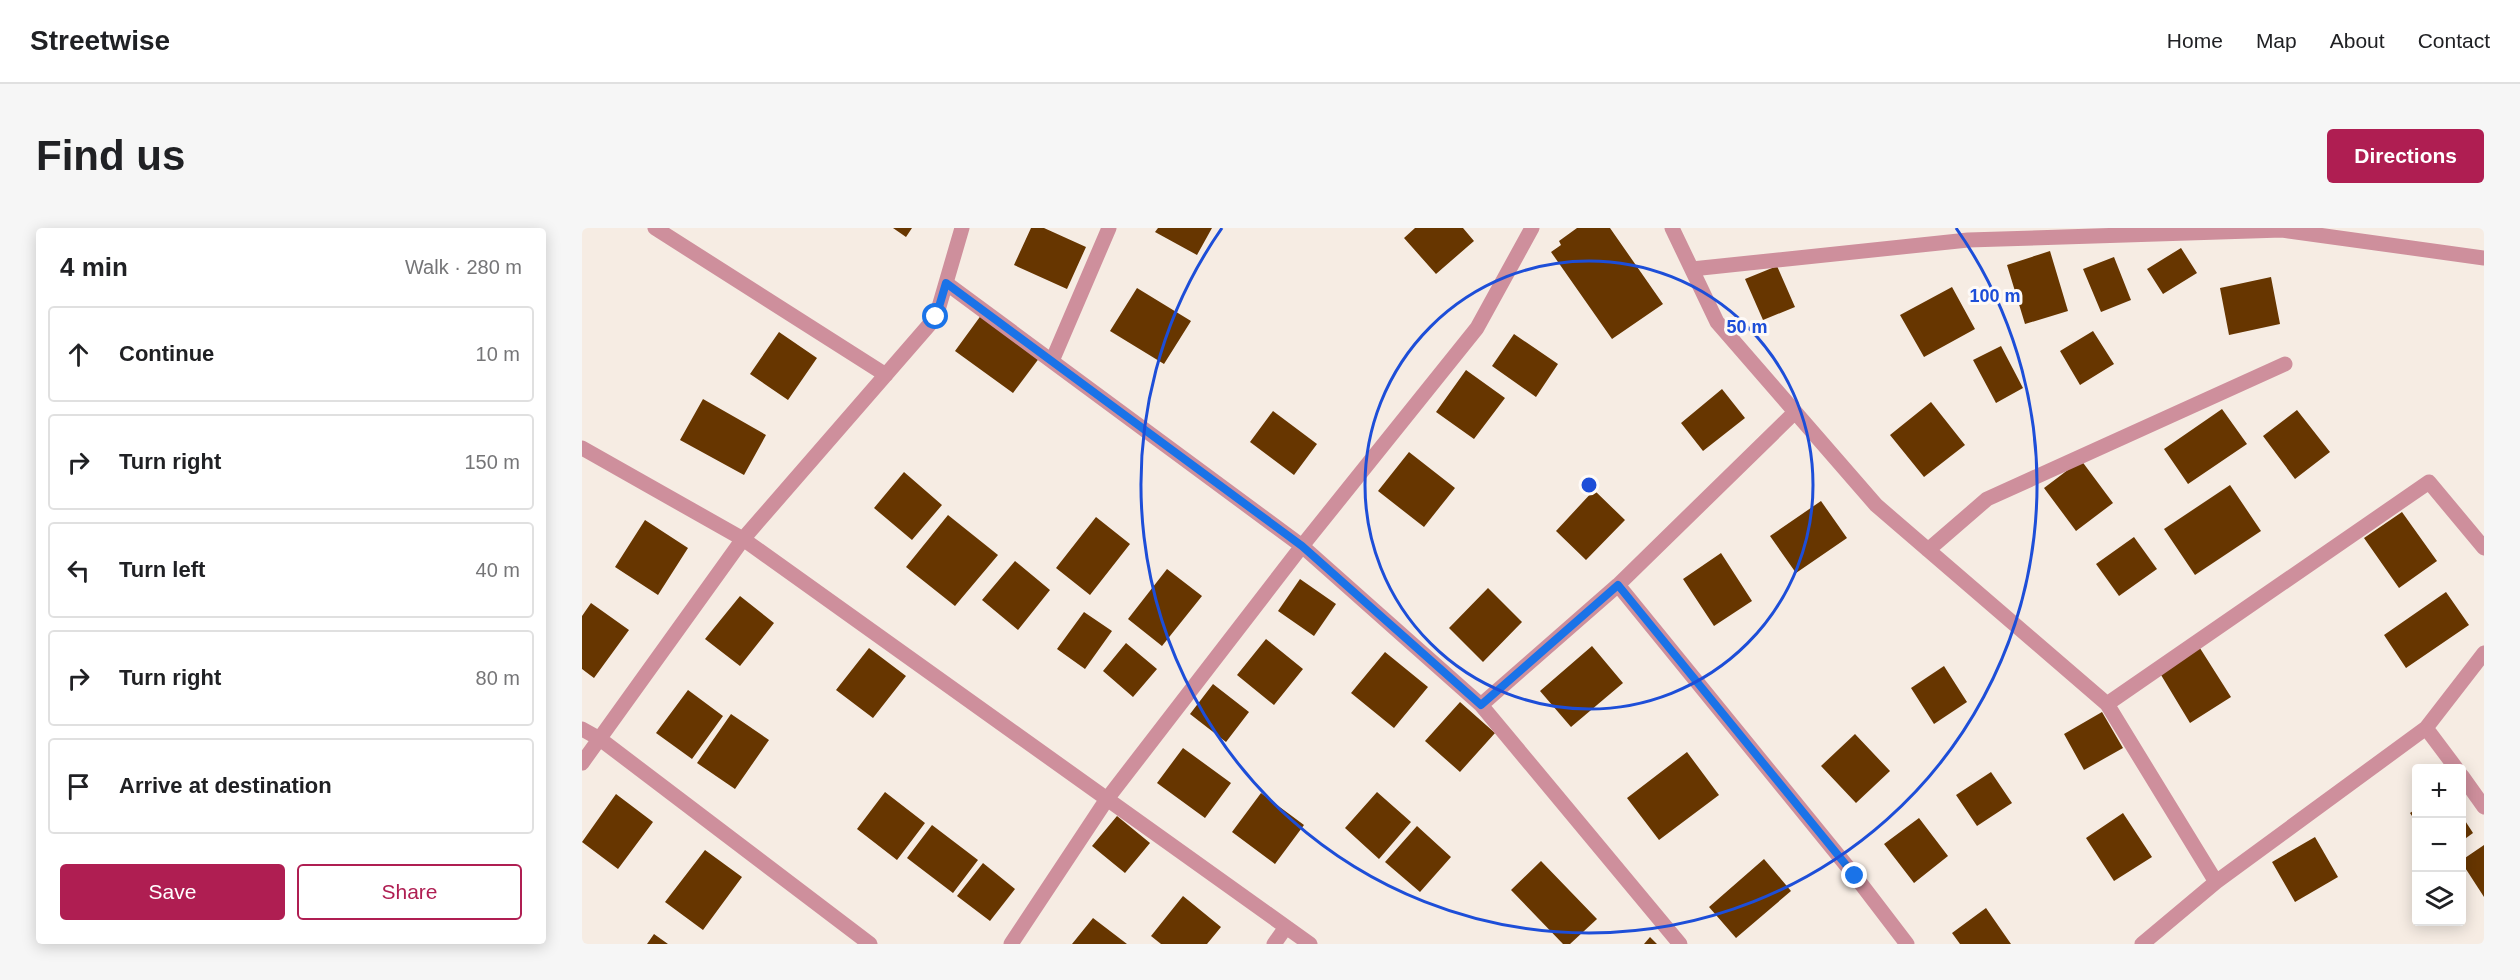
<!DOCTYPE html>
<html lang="en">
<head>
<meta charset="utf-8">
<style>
  :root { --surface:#fff; --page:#f6f6f6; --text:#202124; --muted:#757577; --line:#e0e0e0; --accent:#af1e52 }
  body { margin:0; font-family:Helvetica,sans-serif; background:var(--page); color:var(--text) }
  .controls { position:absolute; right:18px; bottom:18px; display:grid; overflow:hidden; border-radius:6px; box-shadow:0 3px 15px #0003 }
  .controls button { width:54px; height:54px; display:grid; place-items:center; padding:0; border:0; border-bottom:2px solid var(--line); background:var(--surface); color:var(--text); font:30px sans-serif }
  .stop { position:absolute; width:18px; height:18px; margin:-14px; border:4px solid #1a73e8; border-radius:50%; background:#fff }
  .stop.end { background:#1a73e8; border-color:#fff; box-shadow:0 2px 6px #0008 }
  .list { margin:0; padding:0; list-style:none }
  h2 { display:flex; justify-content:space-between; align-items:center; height:78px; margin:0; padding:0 24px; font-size:26px }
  h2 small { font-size:20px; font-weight:400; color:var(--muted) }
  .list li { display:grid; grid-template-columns:39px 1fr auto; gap:18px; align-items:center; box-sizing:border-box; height:96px; margin:0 12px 12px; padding:0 12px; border:2px solid var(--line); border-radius:6px }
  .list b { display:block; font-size:22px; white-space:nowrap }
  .list em { font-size:20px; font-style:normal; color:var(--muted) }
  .actions { display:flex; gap:12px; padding:18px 24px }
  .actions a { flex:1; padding:14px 0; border:2px solid var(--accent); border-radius:6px; text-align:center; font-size:21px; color:var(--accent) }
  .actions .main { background:var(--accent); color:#fff }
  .icon { flex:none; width:33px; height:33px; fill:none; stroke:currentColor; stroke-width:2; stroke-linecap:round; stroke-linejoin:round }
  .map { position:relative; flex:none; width:1902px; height:716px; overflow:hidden; border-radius:6px }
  header { display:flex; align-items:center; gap:36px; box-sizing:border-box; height:84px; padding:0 30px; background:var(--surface); border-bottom:2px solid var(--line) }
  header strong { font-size:28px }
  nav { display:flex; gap:33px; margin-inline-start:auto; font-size:21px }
  .intro { display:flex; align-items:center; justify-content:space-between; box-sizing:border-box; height:144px; padding:0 36px }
  h1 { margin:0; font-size:42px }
  .button { padding:15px 27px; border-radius:6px; background:var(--accent); color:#fff; font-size:21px; font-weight:700 }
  main { display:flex; gap:36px; padding:0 36px }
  aside { flex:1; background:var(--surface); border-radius:6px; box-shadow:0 3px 15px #0003 }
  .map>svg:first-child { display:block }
  .building { fill:#673600 }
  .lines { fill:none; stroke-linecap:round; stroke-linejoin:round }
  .minor { stroke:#ce8f9c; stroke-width:15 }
  .route { stroke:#1a73e8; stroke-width:8 }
  .ring { fill:none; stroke:#1d4ed8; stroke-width:3 }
  .centre { fill:#1d4ed8; stroke:#fefaf7; stroke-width:3 }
  .ring-label { font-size:18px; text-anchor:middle; font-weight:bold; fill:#1d4ed8; stroke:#fefaf7; stroke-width:6; stroke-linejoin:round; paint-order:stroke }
</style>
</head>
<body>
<header>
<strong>Streetwise</strong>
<nav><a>Home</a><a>Map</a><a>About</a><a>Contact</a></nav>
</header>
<div class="intro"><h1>Find us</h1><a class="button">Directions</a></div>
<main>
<aside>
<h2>4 min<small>Walk · 280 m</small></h2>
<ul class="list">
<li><svg class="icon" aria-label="ahead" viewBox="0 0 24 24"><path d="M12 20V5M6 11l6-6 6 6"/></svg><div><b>Continue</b></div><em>10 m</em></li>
<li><svg class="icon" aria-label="right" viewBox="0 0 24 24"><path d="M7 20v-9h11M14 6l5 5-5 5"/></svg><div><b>Turn right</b></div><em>150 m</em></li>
<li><svg class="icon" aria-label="left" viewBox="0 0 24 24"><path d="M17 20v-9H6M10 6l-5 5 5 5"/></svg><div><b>Turn left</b></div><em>40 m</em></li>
<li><svg class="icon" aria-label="right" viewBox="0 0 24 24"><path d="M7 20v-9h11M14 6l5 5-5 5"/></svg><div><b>Turn right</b></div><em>80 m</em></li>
<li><svg class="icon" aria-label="arrive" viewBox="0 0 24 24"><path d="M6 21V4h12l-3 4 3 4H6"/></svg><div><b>Arrive at destination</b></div></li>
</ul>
<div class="actions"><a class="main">Save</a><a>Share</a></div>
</aside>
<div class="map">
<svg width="1902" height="716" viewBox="0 0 1902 716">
  <rect width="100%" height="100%" fill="#f6ece3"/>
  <path class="building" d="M311 0H330L324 9Z
    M449 0H462L504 19 485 61 432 37Z
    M576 0H630L615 27 573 4Z
    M833 0H881L892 13 854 46 822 10Z
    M995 0H1028L1081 76 1030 111 969 24 979 17 977 13Z
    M1599 20 1615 45 1581 66 1565 41Z
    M1468 23 1486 83 1443 96 1425 37Z
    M1532 29 1549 72 1519 84 1501 41Z
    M1195 38 1213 79 1181 92 1163 51Z
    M1689 49 1698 96 1647 107 1638 60Z
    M1370 59 1393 101 1342 129 1318 87Z
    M555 60 609 93 582 136 528 103Z
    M400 86 458 129 431 165 373 123Z
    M1511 103 1532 136 1498 157 1478 123Z
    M197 104 235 130 206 172 168 146Z
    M932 106 976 136 954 169 910 138Z
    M1419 118 1441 160 1414 175 1391 132Z
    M884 142 923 170 892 211 854 184Z
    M1140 161 1163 190 1121 223 1099 195Z
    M121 171 184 207 162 247 98 212Z
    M1349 174 1383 217 1342 249 1308 207Z
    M1640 181 1665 216 1606 256 1582 221Z
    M1715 182 1748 224 1713 251 1681 208Z
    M691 183 735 216 712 247 668 214Z
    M827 224 873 260 842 299 796 263Z
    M1499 232 1531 275 1494 303 1462 260Z
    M322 244 360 277 330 312 292 280Z
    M1648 257 1679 303 1613 347 1582 301Z
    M1012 262 1043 292 1004 332 974 303Z
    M1239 273 1265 310 1214 345 1188 308Z
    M1820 284 1855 333 1817 360 1782 310Z
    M366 287 416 327 373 378 324 339Z
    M514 289 548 316 508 367 474 340Z
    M63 292 106 320 76 367 33 339Z
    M1552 309 1575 341 1537 368 1514 336Z
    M1139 325 1170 373 1132 398 1101 351Z
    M433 333 468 362 436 402 400 372Z
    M585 341 620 368 580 418 546 391Z
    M718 351 754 376 732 408 696 383Z
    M906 360 940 394 901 434 867 400Z
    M1864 364 1887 397 1824 440 1802 407Z
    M158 368 192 395 158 438 123 411Z
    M9 375 47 402 12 450 0 441V388Z
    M502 384 530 403 503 441 475 421Z
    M684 411 721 441 692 477 655 447Z
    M544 415 575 441 551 469 521 443Z
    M1616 417 1649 469 1608 495 1576 442Z
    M1010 418 1041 455 989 499 958 463Z
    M287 420 324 448 291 490 254 462Z
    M803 424 846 459 812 500 769 465Z
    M1362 438 1385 474 1352 496 1329 460Z
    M631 456 667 484 644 514 608 486Z
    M106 462 141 488 110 531 74 505Z
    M878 474 913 505 878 544 843 513Z
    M1520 484 1541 520 1502 542 1482 506Z
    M149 486 187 512 153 561 115 535Z
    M1273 506 1308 543 1274 575 1239 538Z
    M601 520 649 555 623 590 575 555Z
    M1105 524 1137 567 1077 612 1045 570Z
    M1409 544 1430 575 1395 598 1374 567Z
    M303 564 343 595 315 632 275 601Z
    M795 564 829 594 797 631 763 600Z
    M679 565 722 597 693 636 650 604Z
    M34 566 71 594 36 641 0 614Z
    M1834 581V594L1828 585Z
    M1541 585 1570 629 1532 653 1504 610Z
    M535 588 568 615 543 645 510 618Z
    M1880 588 1891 605 1880 613Z
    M1337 590 1366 628 1332 655 1302 616Z
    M350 597 396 632 371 665 325 630Z
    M835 598 869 629 838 664 803 634Z
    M1733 609 1756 649 1713 674 1690 634Z
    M1902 617V669L1880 635V632Z
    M123 622 160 649 121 702 83 674Z
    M1182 631 1209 663 1154 710 1127 679Z
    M959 633 1015 691 988 716H981L929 662Z
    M401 635 433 661 408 693 375 668Z
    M601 668 639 699 625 716H579L569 708Z
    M1404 680 1429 716H1378L1370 705Z
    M511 690 545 716H490Z
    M72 706 86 716H65Z
    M1068 709 1075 716H1062Z"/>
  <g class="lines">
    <path class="minor" d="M73 0 304 147
      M1090 0 1135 94 1294 277 1525 476 1634 654
      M1110 41 1386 12 1700 2 1902 30
      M364 55 720 318 899 477 1098 716
      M470 133 527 0
      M0 220 161 311 728 716
      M1346 322 1405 271 1703 136
      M1036 357 1273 648 1325 716
      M1525 476 1847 254 1902 320
      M899 477 1036 357 1213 184
      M1844 500 1874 540
      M0 501 18 511 288 716
      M0 535 161 311 354 89 380 0
      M1880 548 1902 579
      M429 716 525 571 720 318 895 100 950 0
      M692 716 704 699
      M1560 716 1634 654 1844 500 1902 425"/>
  </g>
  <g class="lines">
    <path class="route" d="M354 89 364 55 720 318 899 477 1036 357 1273 648"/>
  </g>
  <g class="ring">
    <circle cx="1007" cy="257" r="224"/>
    <path d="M1374 0A448 448 0 1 1 640 0"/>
  </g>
  <circle cx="1007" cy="257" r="9" class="centre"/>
  <g class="ring-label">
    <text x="1413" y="74">100 m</text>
    <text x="1165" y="105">50 m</text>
  </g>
</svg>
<div class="controls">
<button>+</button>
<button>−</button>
<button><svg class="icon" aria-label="layers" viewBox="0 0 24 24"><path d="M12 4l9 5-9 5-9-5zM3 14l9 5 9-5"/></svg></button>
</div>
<div class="stop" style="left:354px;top:89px"></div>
<div class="stop end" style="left:1273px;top:648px"></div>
</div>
</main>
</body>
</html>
